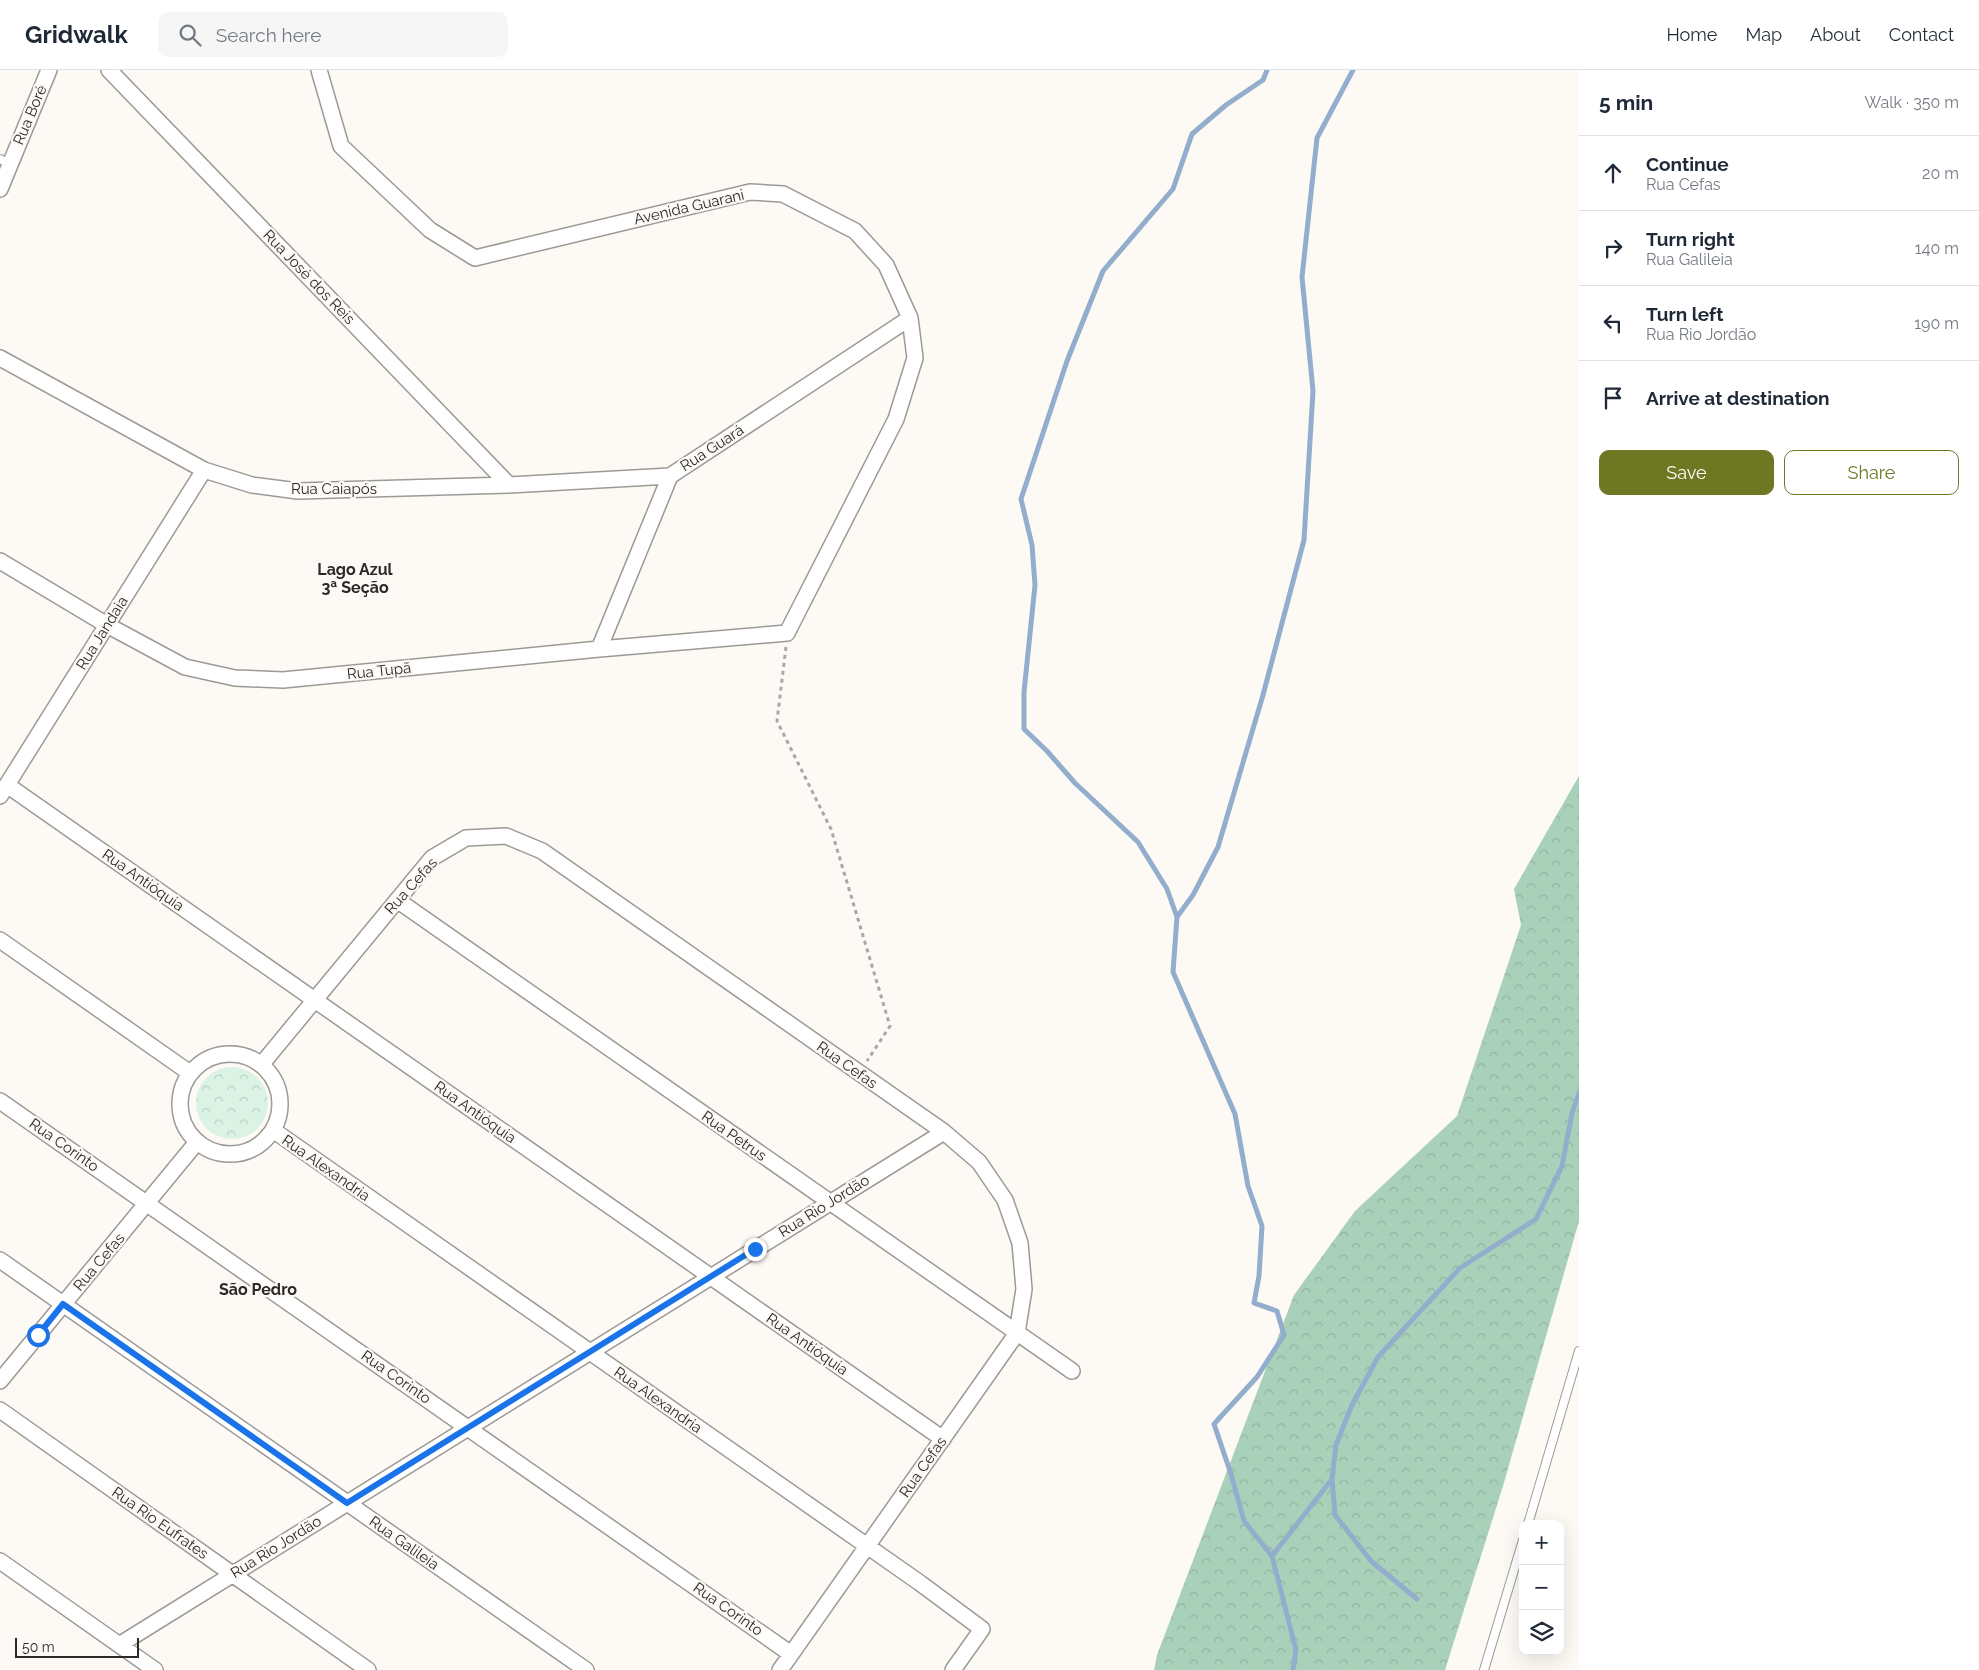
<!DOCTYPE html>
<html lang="en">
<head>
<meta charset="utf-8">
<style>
  :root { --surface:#fff; --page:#f6f6f7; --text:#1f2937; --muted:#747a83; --line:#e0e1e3; --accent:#6e7722 }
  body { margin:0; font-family:Raleway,sans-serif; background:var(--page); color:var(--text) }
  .controls { position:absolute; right:15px; bottom:15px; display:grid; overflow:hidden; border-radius:10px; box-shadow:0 5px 20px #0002 }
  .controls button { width:45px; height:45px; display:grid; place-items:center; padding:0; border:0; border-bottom:1px solid var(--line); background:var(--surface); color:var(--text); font:25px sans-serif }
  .scale { position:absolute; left:15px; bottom:12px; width:124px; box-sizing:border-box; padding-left:5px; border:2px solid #2b2a28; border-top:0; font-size:14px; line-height:18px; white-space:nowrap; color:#2b2a28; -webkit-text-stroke:4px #fdf9f5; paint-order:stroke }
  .stop { position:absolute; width:15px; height:15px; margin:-11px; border:4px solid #1a73e8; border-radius:50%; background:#fff }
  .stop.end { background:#1a73e8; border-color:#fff; box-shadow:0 1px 5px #0008 }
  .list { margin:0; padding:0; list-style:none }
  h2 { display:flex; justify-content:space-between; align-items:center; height:65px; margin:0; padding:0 20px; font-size:21px }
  h2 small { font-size:16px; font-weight:400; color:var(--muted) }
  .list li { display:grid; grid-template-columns:32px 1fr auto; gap:15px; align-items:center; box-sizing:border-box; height:75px; padding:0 20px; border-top:1px solid var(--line) }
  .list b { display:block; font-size:19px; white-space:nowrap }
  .list p { margin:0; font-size:16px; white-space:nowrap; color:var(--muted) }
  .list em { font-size:16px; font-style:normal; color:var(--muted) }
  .actions { display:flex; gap:10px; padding:15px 20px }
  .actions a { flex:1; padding:11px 0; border:1px solid var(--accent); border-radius:10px; text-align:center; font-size:18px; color:var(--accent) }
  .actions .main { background:var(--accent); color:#fff }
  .icon { flex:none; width:28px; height:28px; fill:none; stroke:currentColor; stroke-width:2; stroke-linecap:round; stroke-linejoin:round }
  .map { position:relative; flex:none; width:1579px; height:1600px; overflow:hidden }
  header { display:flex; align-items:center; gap:30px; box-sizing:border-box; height:70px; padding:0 25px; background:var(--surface); border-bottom:1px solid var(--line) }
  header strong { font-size:24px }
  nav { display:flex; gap:28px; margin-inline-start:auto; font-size:18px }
  .search { width:350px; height:45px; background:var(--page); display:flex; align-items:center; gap:12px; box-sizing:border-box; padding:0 18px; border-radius:10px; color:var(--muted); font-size:19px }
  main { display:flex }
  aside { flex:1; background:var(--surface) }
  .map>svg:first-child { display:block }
  .forest { fill:url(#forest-crowns) }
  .park { fill:url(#park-crowns) }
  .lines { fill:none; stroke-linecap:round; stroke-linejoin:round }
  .stream { stroke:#93aecc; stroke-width:5 }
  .lane-casing { stroke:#9d9a95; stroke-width:10 }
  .street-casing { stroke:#9d9a95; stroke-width:18 }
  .path { stroke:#aaa7a4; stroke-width:3; stroke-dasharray:4 4; stroke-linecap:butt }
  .lane { stroke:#fff; stroke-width:8 }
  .street { stroke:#fff; stroke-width:15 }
  .route { stroke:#1a73e8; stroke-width:6 }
  .labels { text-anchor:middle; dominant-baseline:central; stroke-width:4.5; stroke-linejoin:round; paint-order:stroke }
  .street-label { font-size:15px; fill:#2b2a28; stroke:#fdf9f5 }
  .neighbourhood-label { font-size:16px; font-weight:bold; fill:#2b2a28; stroke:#fdf9f5 }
</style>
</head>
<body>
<header>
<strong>Gridwalk</strong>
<div class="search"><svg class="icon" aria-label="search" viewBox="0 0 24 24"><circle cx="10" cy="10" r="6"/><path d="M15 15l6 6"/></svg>Search here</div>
<nav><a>Home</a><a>Map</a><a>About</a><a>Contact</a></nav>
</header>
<main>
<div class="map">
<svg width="1579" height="1600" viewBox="0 0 1579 1600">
  <defs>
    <pattern id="forest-crowns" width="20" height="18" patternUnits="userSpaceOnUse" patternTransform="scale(1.25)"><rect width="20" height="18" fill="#a9d1ba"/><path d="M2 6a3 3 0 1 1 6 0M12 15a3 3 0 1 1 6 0" fill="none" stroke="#92b4a0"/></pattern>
    <pattern id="park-crowns" width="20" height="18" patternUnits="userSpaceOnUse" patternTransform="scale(1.25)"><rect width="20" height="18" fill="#daf3e4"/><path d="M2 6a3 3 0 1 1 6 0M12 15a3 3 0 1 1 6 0" fill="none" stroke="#bbd0c4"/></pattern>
  </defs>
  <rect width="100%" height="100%" fill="#fdf9f5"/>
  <path class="forest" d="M1579 706V1151L1503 1416 1445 1600H1154L1157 1585 1294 1225 1355 1141 1457 1046 1521 855 1514 819Z"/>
  <path class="park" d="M196 1033a36 36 0 1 1 72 0a36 36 0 1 1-72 0Z"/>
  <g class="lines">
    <path class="stream" d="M1267 0 1263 10 1226 35 1192 64 1173 119 1103 201 1067 291 1021 429 1032 475 1035 515 1024 622V659L1047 681 1075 713 1138 772 1167 819 1177 847 1173 902 1235 1044 1248 1116 1262 1156 1259 1206 1254 1233 1277 1241 1284 1265 1257 1307 1214 1354 1231 1404 1244 1451 1272 1486
      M1177 847 1193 825 1218 777 1263 625 1304 470 1313 321 1302 207 1317 68 1353 0
      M1332 1409 1335 1445 1371 1491 1417 1529
      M1293 1600 1296 1580 1272 1486 1332 1409 1336 1375 1352 1335 1378 1287 1460 1198 1536 1149 1562 1096 1572 1043 1579 1023"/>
    <defs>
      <path id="lane" d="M0 89 10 94
        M1528 1454 1579 1281
        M1484 1600 1523 1470"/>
      <path id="street" d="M109 0 509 415
        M0 119 49 0
        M0 288 204 400 252 415 298 421 509 415 670 406
        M0 491 107 555 185 597 235 608 283 610 599 579 787 563 896 349 915 288 910 248 886 195 855 161 783 124 750 122 475 188 430 160 341 76 319 0
        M599 579 670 406 910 248
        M7 715 943 1369
        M0 726 204 400
        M397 830 1072 1301
        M0 870 190 1003
        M180 1034a50 50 0 1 1 100 0a50 50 0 1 1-100 0Z
        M261 995 432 788 466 768 506 766 542 781 944 1062 979 1092 1005 1130 1020 1173 1024 1219 1017 1263 780 1600
        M0 1031 791 1584
        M273 1060 920 1513 982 1559 953 1600
        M0 1190 586 1600
        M0 1311 197 1072
        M0 1340 368 1600
        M0 1491 155 1600
        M119 1575 944 1062"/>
    </defs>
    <use href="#lane" class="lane-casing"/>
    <use href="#street" class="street-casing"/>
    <path class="path" d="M786 577 777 651 831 759 890 956 867 991"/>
    <use href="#lane" class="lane"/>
    <use href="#street" class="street"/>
  </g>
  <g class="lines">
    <path class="route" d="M38 1265 63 1234 347 1433 755 1179"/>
  </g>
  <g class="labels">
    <g class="street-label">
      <text transform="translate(30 45) rotate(-67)">Rua Boré</text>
      <text transform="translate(689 137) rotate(-13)">Avenida Guarani</text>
      <text transform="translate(309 207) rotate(46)">Rua José dos Reis</text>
      <text transform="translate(712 378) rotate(-33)">Rua Guará</text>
      <text x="334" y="419">Rua Caiapós</text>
      <text transform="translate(102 563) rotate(-58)">Rua Jandaia</text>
      <text transform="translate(379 601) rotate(-6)">Rua Tupã</text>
      <text transform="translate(143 810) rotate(35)">Rua Antióquia</text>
      <text transform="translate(411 816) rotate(-48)">Rua Cefas</text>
      <text transform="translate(847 995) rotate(35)">Rua Cefas</text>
      <text transform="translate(475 1042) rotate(35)">Rua Antióquia</text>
      <text transform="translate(734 1066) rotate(35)">Rua Petrus</text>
      <text transform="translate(64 1075) rotate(35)">Rua Corinto</text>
      <text transform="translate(326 1098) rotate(35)">Rua Alexandria</text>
      <text transform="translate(824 1136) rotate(-32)">Rua Rio Jordão</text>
      <text transform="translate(99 1192) rotate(-50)">Rua Cefas</text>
      <text transform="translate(807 1274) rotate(35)">Rua Antióquia</text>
      <text transform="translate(396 1307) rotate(35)">Rua Corinto</text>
      <text transform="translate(658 1330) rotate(35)">Rua Alexandria</text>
      <text transform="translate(923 1397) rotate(-55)">Rua Cefas</text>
      <text transform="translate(160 1453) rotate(35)">Rua Rio Eufrates</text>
      <text transform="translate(404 1473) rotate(35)">Rua Galileia</text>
      <text transform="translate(276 1477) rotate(-32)">Rua Rio Jordão</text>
      <text transform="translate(728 1539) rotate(35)">Rua Corinto</text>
    </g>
    <g class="neighbourhood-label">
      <text x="355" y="499">Lago Azul<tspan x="355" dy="18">3ª Seção</tspan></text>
      <text x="258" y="1219">São Pedro</text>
    </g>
  </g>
</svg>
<div class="controls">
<button>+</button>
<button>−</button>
<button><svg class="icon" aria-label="layers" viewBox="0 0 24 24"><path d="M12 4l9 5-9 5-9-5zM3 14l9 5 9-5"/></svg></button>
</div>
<div class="scale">50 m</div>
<div class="stop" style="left:38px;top:1265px"></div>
<div class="stop end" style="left:755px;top:1179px"></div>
</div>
<aside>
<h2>5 min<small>Walk · 350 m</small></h2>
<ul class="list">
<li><svg class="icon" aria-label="ahead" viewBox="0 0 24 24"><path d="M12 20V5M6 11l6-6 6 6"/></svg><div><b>Continue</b><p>Rua Cefas</p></div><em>20 m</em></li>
<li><svg class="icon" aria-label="right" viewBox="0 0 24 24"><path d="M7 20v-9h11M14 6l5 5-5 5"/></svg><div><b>Turn right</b><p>Rua Galileia</p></div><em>140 m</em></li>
<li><svg class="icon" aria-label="left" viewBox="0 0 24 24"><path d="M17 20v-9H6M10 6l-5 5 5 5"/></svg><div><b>Turn left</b><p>Rua Rio Jordão</p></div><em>190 m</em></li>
<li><svg class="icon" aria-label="arrive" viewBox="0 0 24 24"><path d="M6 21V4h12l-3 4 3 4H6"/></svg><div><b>Arrive at destination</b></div></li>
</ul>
<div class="actions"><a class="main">Save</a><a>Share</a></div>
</aside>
</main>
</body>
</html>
